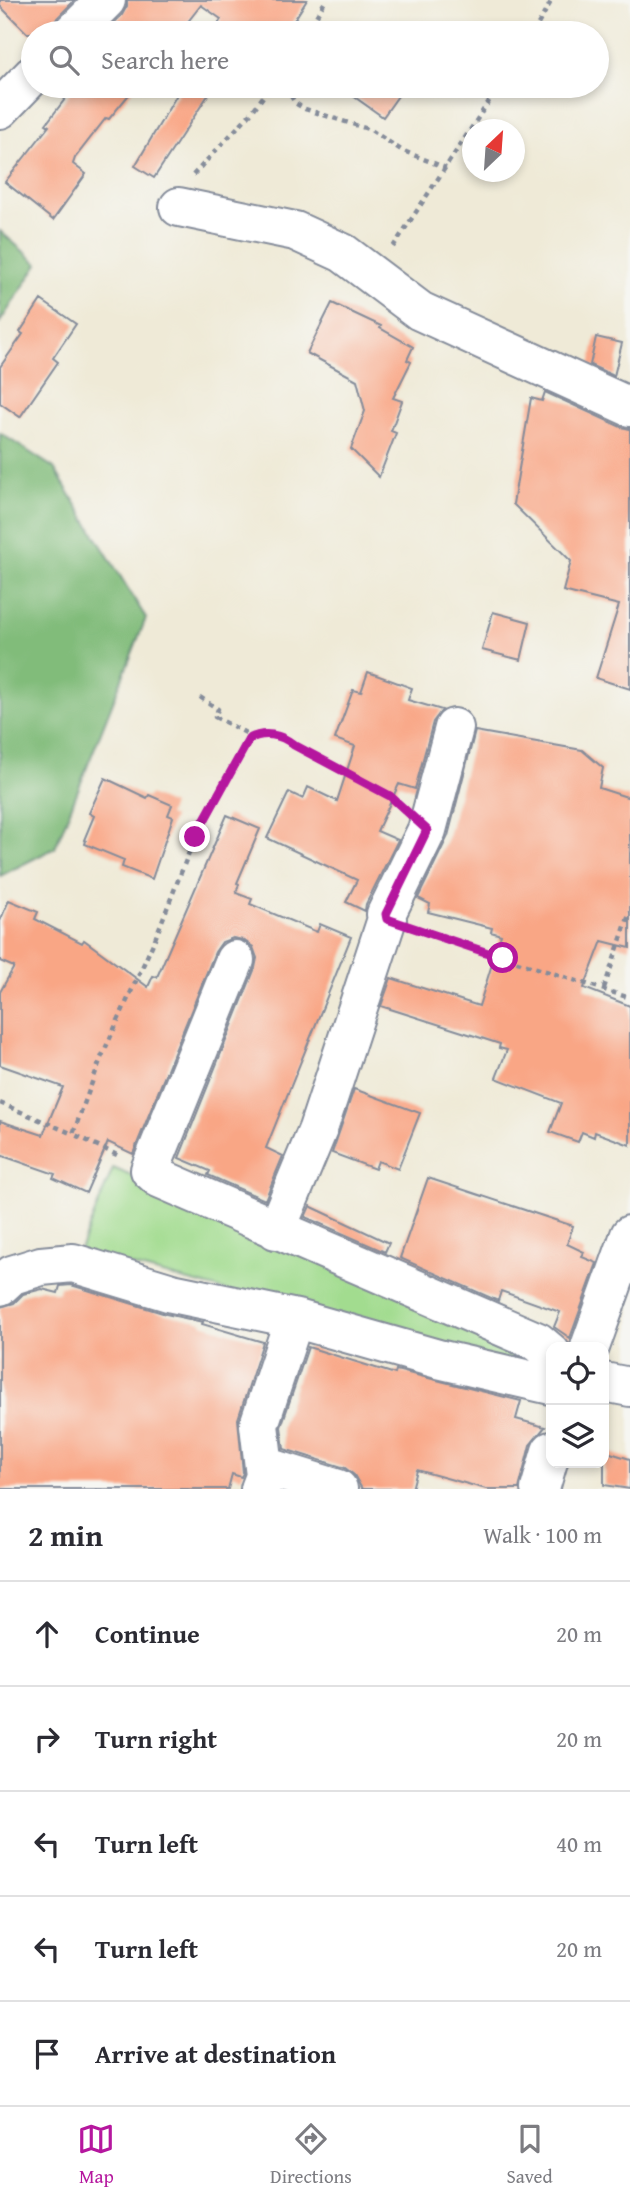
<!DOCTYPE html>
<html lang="en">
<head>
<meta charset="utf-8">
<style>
  :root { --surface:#fff; --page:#f7f7f7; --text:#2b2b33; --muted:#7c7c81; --line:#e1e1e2; --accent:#b5179e }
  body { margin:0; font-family:"Gentium Book Plus",serif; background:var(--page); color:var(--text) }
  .controls { position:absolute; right:21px; bottom:21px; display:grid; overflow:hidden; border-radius:14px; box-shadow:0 4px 10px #0003 }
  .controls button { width:63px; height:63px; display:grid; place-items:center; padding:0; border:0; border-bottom:2px solid var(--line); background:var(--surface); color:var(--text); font:35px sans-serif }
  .compass { position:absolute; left:462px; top:119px; width:63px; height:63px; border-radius:50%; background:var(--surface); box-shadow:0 4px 10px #0003; rotate:25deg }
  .stop { position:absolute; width:21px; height:21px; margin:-16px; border:5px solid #b5179e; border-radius:50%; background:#fff }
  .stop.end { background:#b5179e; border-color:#fff; box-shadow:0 2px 7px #0008 }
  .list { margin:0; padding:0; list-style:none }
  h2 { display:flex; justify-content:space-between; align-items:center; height:91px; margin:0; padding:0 28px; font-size:30px }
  h2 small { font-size:23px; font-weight:400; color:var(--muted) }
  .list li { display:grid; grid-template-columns:46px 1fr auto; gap:21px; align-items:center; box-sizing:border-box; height:105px; padding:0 28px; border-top:2px solid var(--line) }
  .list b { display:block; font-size:26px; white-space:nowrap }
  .list em { font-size:23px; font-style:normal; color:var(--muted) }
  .icon { flex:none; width:38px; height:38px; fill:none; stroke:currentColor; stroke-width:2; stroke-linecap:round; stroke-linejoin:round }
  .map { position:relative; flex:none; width:630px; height:1489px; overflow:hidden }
  .search { position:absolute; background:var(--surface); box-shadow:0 4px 10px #0003; left:21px; right:21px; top:21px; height:77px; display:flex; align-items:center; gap:18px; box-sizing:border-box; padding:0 24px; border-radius:38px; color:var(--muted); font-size:26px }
  .sheet { height:616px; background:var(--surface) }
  nav { display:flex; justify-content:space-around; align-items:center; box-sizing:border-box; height:98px; border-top:2px solid var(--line); background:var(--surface); font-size:19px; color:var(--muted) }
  nav a { display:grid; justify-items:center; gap:4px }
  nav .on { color:var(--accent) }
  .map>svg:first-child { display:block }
  .green { fill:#a2dc8f; stroke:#5e8676; stroke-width:2 }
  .forest { fill:#81bc7a; stroke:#4e766c; stroke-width:2 }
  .building { fill:#f9a685 }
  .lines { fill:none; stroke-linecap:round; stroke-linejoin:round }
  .street-casing { stroke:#858c9a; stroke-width:42 }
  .path { stroke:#858c9a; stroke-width:4.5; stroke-dasharray:5 5; stroke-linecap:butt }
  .street { stroke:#fff; stroke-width:38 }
  .route { stroke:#b5179e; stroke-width:9 }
</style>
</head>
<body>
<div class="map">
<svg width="630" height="1489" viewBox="0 0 630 1489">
  <rect width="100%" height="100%" fill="#f6f6f2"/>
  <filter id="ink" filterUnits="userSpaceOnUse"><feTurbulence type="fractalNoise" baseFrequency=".0143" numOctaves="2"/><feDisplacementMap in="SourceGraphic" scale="14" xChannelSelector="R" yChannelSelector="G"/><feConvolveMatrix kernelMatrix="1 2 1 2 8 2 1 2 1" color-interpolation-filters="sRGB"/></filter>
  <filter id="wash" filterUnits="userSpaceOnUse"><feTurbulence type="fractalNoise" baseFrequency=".00686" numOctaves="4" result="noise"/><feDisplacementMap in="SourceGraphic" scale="28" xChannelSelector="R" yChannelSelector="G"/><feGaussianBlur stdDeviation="1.57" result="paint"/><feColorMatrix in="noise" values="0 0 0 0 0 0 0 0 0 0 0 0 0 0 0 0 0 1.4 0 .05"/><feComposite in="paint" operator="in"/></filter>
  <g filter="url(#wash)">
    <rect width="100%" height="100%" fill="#efead7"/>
    <path class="green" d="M113 1168 517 1343 516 1367 79 1252Z"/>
    <path class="forest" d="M0 231 38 264 0 322Z
      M0 433 54 468 146 618 55 848 0 876Z"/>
    <g id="blocks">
      <path class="building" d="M0 0H75L57 18 52 27V33H27L0 6Z
        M127 0H307L286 33H213L221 19 201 5 179 33H104L122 15 127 6Z
        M75 86H136L109 119 106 118 75 158 73 164 86 174 53 220 5 182 49 126 46 124Z
        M182 86H214L154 178 135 166Z
        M339 86H405L383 117Z
        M41 300 76 324 53 358 58 362 20 417 0 403V367L23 334 20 332Z
        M332 303 381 326 380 328 413 347 407 360 411 362 393 398 402 401 391 431 396 433 379 477 351 449 365 411 357 380 307 353Z
        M596 337 622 343 614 376 590 365Z
        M545 392 621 427 630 429V689L596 678 619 605 563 591 571 561 513 504 531 398 542 401Z
        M493 612 530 622 521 660 482 650Z
        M368 672 412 688 408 700 442 710 433 722 415 789 399 784 377 831 398 840 366 904 365 911 346 902 357 880 267 838 289 792 303 799 308 787 337 801 355 746 335 739 353 690 361 692Z
        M475 731 582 750 603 768 599 788 630 798V948L602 941 584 988 630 1006V1145L595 1132 594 1137 582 1132 578 1142 550 1132 561 1103 496 1078 507 1050 499 1048 500 1044 381 1006 391 978 479 1006 501 935 491 932 492 928 428 912 430 904 418 898 448 836Z
        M105 778 147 798 149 795 172 805 168 815 173 817 152 879 122 867 124 860 85 844 86 841 84 840 94 816 89 813Z
        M227 815 260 829 237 883 239 884 236 893 252 899 250 904 317 932 320 924 351 937 266 1148 283 1156 265 1200 208 1175 210 1171 179 1158 255 968 257 958 253 947 243 940 233 938 222 942 215 952 133 1154 108 1142 86 1193 53 1178 55 1174 0 1155V1121L43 1135 63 1087 0 1065V992L14 967 0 961V921L9 900 38 912 35 919 82 943 84 940 148 987 153 976 157 977Z
        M354 1089 420 1113 398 1169 378 1161 375 1169 332 1153Z
        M428 1178 573 1226 567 1244 584 1252 582 1257 597 1263 570 1338 554 1327 560 1312 501 1291 498 1301 400 1258Z
        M310 1206 389 1243 385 1252 305 1217Z
        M71 1285 166 1314 203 1322 202 1324 263 1342 238 1419 243 1473 241 1477 232 1474 228 1489H0V1307L14 1303 23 1294 42 1289 58 1293 60 1286Z
        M308 1347 395 1374 396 1370 521 1401 516 1419 545 1427 530 1445 519 1489H486L417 1470 412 1489H362L354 1475 345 1468 284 1449 281 1427Z
        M604 1451 630 1459V1489L604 1485Z"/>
    </g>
  </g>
  <g filter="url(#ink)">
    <use href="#blocks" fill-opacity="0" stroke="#858c9a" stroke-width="2"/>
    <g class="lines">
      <defs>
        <path id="street" d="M73 33 106 0
          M0 109 33 75
          M179 207 295 231 343 253 420 311 630 407
          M235 960 150 1170 159 1178 538 1342 551 1353
          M276 1230 318 1129 387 919 386 914 427 830 454 728
          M0 1286 12 1275 41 1266 73 1263 172 1293 297 1319 438 1359 551 1385
          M590 1347 630 1235
          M604 1382 630 1387
          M264 1466 338 1489
          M260 1489 265 1476 259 1425 294 1319
          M540 1489 551 1451"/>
      </defs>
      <use href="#street" class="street-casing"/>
      <path class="path" d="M306 33 326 0
        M533 33 552 0
        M292 86 290 94 295 103 305 109 371 130 401 150 446 168
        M193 175 251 113 271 86
        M393 247 499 86
        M200 697 218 709 215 717 246 733 249 739
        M421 931 630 998
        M604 988 630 912
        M0 1103 73 1134
        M117 1155 73 1134 101 1058 155 939 195 837 249 739C264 731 281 734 294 745L390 795 398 802"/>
      <use href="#street" class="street"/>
    </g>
  </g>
  <g class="lines" filter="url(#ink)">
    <path class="route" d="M195 837 249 739C264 731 281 734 294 745L390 796 427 830 386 914 387 919 503 958"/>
  </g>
</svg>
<div class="controls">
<button><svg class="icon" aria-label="locate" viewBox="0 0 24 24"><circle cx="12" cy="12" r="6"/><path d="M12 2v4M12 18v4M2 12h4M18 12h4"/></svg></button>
<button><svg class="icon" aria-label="layers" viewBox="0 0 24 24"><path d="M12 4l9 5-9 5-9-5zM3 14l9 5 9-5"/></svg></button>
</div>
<svg class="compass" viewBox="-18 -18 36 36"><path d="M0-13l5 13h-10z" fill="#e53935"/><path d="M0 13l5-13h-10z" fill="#7c7c81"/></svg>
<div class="stop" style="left:503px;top:958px"></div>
<div class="stop end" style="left:195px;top:837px"></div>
<div class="search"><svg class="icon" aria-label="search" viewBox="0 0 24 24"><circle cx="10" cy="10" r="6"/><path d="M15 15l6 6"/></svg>Search here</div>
</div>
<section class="sheet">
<h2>2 min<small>Walk · 100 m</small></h2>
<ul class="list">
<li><svg class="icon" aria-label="ahead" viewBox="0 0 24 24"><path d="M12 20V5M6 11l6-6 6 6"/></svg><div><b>Continue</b></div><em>20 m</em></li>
<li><svg class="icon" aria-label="right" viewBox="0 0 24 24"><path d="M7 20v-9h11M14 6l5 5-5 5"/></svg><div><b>Turn right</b></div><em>20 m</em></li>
<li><svg class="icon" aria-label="left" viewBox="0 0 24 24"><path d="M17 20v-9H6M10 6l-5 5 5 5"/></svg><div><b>Turn left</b></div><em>40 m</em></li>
<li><svg class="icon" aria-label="left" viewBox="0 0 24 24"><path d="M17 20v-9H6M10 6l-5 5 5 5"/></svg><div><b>Turn left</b></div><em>20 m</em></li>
<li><svg class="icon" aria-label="arrive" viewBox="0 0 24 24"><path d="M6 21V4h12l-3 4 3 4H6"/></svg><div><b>Arrive at destination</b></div></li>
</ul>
</section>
<nav>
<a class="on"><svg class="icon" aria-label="map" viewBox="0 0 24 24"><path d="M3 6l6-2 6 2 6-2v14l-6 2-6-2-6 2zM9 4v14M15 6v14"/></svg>Map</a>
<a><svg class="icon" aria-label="directions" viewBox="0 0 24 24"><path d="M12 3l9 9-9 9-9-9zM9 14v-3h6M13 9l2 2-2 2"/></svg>Directions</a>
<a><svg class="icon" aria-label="saved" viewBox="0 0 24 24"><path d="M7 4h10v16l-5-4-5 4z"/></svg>Saved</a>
</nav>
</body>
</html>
